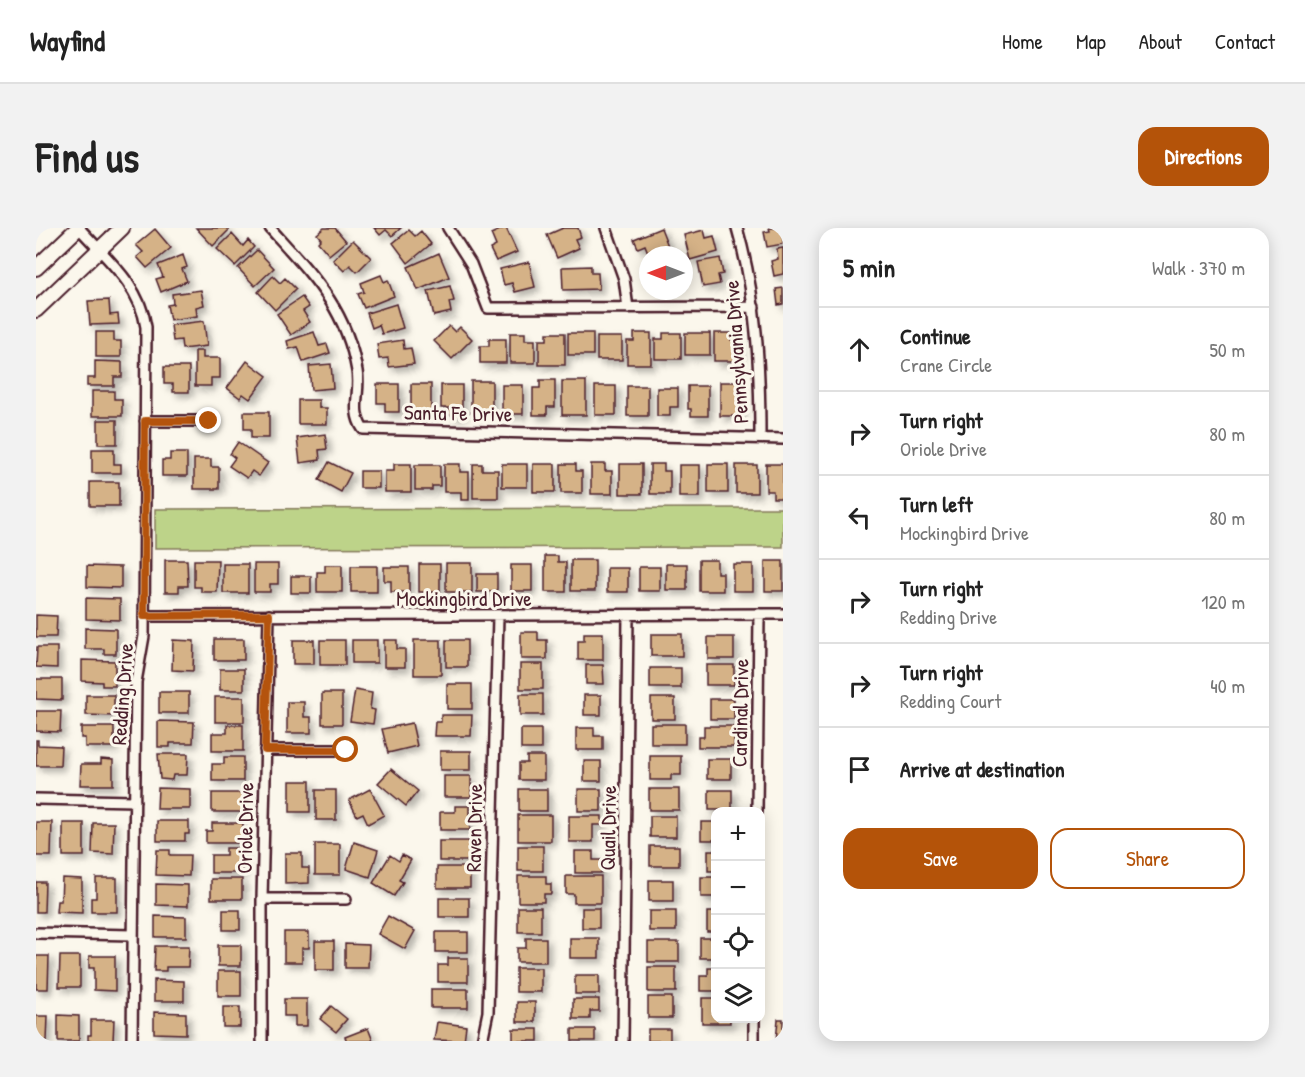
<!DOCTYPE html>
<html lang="en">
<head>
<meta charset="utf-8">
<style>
  :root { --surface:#fff; --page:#f2f2f2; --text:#222; --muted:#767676; --line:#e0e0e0; --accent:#b45309 }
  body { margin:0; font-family:"Patrick Hand",sans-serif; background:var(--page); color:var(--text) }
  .controls { position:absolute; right:18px; bottom:18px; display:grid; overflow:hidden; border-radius:12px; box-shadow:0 3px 15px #0003 }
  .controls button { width:54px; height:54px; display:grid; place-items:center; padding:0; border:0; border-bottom:2px solid var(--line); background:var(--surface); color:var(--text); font:30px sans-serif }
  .compass { position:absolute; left:603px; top:18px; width:54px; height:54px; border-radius:50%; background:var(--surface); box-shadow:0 3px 15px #0003; rotate:270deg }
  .stop { position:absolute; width:18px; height:18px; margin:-14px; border:4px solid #b45309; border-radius:50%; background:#fff }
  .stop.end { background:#b45309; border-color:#fff; box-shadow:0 2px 6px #0008 }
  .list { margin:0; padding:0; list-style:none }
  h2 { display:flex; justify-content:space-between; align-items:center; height:78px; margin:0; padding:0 24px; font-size:26px }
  h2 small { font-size:20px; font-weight:400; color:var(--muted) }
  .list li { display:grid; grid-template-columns:39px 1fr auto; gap:18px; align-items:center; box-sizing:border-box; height:84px; padding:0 24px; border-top:2px solid var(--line) }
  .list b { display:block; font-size:22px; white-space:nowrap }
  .list p { margin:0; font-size:20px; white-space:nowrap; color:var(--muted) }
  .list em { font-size:20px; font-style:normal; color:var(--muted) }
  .actions { display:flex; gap:12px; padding:18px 24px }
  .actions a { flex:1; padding:14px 0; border:2px solid var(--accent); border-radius:18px; text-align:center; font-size:21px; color:var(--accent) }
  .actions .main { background:var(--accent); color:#fff }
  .icon { flex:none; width:33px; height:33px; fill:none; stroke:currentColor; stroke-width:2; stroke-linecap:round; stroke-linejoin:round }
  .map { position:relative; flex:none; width:747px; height:813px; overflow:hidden; border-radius:18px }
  header { display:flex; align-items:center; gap:36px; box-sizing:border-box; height:84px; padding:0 30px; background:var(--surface); border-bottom:2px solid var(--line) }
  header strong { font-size:28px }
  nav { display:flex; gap:33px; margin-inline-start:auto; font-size:21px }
  .intro { display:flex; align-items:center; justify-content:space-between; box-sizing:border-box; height:144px; padding:0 36px }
  h1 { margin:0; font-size:42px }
  .button { padding:15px 27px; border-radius:18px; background:var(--accent); color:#fff; font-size:21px; font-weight:700 }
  main { display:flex; gap:36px; padding:0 36px }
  aside { flex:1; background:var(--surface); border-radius:18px; box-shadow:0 3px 15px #0003 }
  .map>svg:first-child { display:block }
  .green { fill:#bdd389; stroke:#84795a; stroke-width:1.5 }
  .building { fill:#d5b287; stroke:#4a1f2b; stroke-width:1.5; filter:url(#shadow) }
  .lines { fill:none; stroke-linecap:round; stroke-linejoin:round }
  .street-casing { stroke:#4a1f2b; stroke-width:14 }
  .secondary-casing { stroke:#4a1f2b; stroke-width:18 }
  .street { stroke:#fbf7ec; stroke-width:9 }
  .secondary { stroke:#fbf7ec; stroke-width:14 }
  .route { stroke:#b45309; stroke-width:8 }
  .labels { text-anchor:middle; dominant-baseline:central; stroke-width:6; stroke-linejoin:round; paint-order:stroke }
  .street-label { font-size:21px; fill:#4a1f2b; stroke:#fbf7ec }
</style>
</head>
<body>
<header>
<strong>Wayfind</strong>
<nav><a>Home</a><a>Map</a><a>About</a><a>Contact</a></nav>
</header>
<div class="intro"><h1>Find us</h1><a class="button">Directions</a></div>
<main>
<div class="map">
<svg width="747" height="813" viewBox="0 0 747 813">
  <defs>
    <filter id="shadow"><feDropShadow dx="4.5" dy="4.5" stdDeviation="3" flood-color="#0004"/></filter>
  </defs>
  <rect width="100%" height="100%" fill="#fbf7ec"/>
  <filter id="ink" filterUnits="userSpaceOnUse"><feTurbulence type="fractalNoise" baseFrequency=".0167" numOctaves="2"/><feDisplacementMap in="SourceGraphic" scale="12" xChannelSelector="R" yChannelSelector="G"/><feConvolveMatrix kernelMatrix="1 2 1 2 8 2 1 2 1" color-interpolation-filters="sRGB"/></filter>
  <g filter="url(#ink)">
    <path class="green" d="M747 280V319L119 320V281Z"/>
    <path class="building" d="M160 0H191L193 2 177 18Z
      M288 0H299L310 13 293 27 282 14 285 11 281 6Z
      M338 0H365L356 8 350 2 344 7Z
      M468 0H470L481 24 460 33 454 21 460 18 455 6Z
      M527 0H542L545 9 539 11 543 20 521 30 511 7Z
      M625 0 634 23 624 27H613L609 17 602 20 598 11Z
      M733 0H747V16L731 19 728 4 734 3Z
      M119 1 135 20 111 40 101 29 107 24 100 17Z
      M373 2 379 8 385 3 395 16 372 35 357 15Z
      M668 2 670 10 678 8 682 24 654 32 648 7Z
      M196 6 207 18 212 12 218 19 199 38 181 21Z
      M317 12 335 30 321 44 314 37 308 43 297 32Z
      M747 20V46L738 48 735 33 742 31 741 21Z
      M221 22 238 40 219 58 202 40Z
      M403 25 413 49 382 62 372 39Z
      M147 27 151 39 146 41 151 53 125 64 120 51 127 49 122 37Z
      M684 30 687 46 682 47 684 56 667 59 662 34Z
      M493 34 499 59 479 64 476 55 468 57 464 41Z
      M555 38V45H562L563 61 527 62 526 39Z
      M345 47 348 54 352 52 358 68 328 80 322 66 328 64 325 55Z
      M237 48 244 55 249 50 260 61 239 82 222 64Z
      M414 58 418 73 413 74 415 84 398 88 392 63Z
      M747 60V76L742 77 740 61Z
      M165 62 168 77 160 79 161 88 134 92 131 77 137 76 136 66Z
      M266 69 273 79 267 83 274 94 255 107 241 86Z
      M73 72 74 87 82 86 83 96 54 97 52 73Z
      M360 76 367 100 346 106 343 97 336 100 331 85Z
      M168 93 171 118 146 121 145 112 137 113 135 97Z
      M413 98 419 104 424 99 436 111 416 131 398 113Z
      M60 104H78V113H85V129H60Z
      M278 104 283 118 291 116 294 125 267 134 262 119 253 121 251 113Z
      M474 105H489V112H499V135H474Z
      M511 105H529V137H503V112H511Z
      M532 105H557V127H532Z
      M598 105H615V136H591V113H598Z
      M627 105H645V131H619V111H627Z
      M649 105H674V127H649Z
      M678 105H695V112H703V133H678Z
      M561 109H586V132H561Z
      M453 111H470V135H444V118H453Z
      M367 112 368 121 375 120 378 136 353 139 352 130 343 131 341 116Z
      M159 123H167V130H184V150H175V158H159Z
      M59 133 86 134V149H78V158H51V150H59Z
      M211 133 231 148 214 171 207 166 204 170 191 160Z
      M295 136 297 160 275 162 273 138Z
      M128 139H153V164H137V156H128Z
      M504 152H519V179H511V187H497V160H504Z
      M435 153H456V184L435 185Z
      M526 153H550V187H526Z
      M684 154H705V188H684Z
      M341 156H363V184H349V175H341Z
      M375 156H395V184H375Z
      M405 157H426V187H413V180H405Z
      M466 157H487V186H466Z
      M559 158H580V187H559Z
      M591 158H612V188H591Z
      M652 158H672V188H655V181H652Z
      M621 160H642V179H634V188H621Z
      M56 163H78V171H86V188H56Z
      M262 172H283V180H291V196H262Z
      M208 184H233V210H215V201H208Z
      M62 192H81V216H62Z
      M289 206 291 221 283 222 284 232 264 235 261 210Z
      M202 214 232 235 223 248 216 243 211 250 193 238 199 230 194 226Z
      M56 221H78V236H85V245H56Z
      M134 225H151V248H126V232H134Z
      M158 231H175V239H183V261H158Z
      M293 234 315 245 305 264 283 252Z
      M358 236H375V264H349V243H358Z
      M408 236H424V244H433V272H425V264H408Z
      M437 236H446V242H462V270H437Z
      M466 236H491V259H466Z
      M497 236H519V264H497Z
      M525 236H540V243H546V265H525Z
      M555 236H569V243H576V266H555Z
      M584 236H606V266H584Z
      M614 236H628V243H634V266H614Z
      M672 236H692V265H672Z
      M730 236H747V270H737V263H730Z
      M379 237H404V258H396V262H379Z
      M643 237H664V269H643Z
      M700 237H721V265H700Z
      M324 243H343V260H324Z
      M54 254H83V278H54Z
      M509 328H522V334H530V364H509Z
      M129 332H151L152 358H143V364H129Z
      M158 332H182L181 364H165V359H158Z
      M535 332H559V363H535Z
      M663 332H681V345H687V363H663Z
      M729 333H747V363H729Z
      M410 335H436V364H410Z
      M187 336H212V365H187Z
      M218 336H242V356H234V364H218Z
      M383 336H404V364H383Z
      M630 336H651V362H630Z
      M697 336H717V363H697Z
      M289 337H306V364H281V344H289Z
      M475 337H496V363H475Z
      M51 338 85 339V360L51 359Z
      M315 338H341V364H315Z
      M348 339H373V364H355V353H348Z
      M603 339H624V363H603Z
      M571 340H592V364H571Z
      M441 346H461V364H441Z
      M255 348H275V365H255Z
      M50 370 84 371V392L50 391Z
      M0 387 21 388 20 409H0Z
      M49 400 80 401V426H68V421H49Z
      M485 404H502V412H511V431H485Z
      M548 405H567V432H542V413H548Z
      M615 406H646V428H615Z
      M672 409H698V431H672Z
      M178 411H208V432H178Z
      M137 412 158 413 157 443 136 442Z
      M257 412H278V436H257Z
      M284 412H309V437H284Z
      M316 412H341V435H316Z
      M348 412H361V421H369V439H348Z
      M378 412H405V447H378Z
      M410 412H431V439H410Z
      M1 419H21V440L0 439Z
      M46 432 79 433V458H66V454L46 453Z
      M484 436H507V461H484Z
      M550 437H567L568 456H550Z
      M670 437H698V457H670Z
      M614 440H645V460H614Z
      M184 441H208V462H184Z
      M0 451H26V472L0 471Z
      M411 456H436V481H411Z
      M319 462 336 465 334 481 339 482 337 496 314 493Z
      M123 464H153V485H123Z
      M286 465H306V496H286Z
      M484 466H507V487H484Z
      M50 467H78V488L50 487Z
      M548 467H565V487H548Z
      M179 469H208V494H179Z
      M615 470H639V491H615Z
      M674 471H698V491H674Z
      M251 474H268V489H275V505H251Z
      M0 483H25L24 504 0 503Z
      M405 487H436L435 508H398L399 494H405Z
      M122 493 158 494 157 515H134V519H122Z
      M376 495 381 518 352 525 346 501Z
      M615 496H649V516H615Z
      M191 497H207V523H176V505H191Z
      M668 498H698V519H662V509H668Z
      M45 499H78V519H49V510H45Z
      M540 500H558V508H567V522H540Z
      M485 501H505V521H485Z
      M0 512H2V517L25 518 24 538H0Z
      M404 523H435V542H404Z
      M122 526H152L151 547H137L136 552 124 551Z
      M491 528H508V552H483V535H491Z
      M614 528H645V547H635V552H614Z
      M188 529H207V553H176V536H188Z
      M65 531 77 532V557H44L45 536H65Z
      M671 531H695V551H671Z
      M548 533H565V553H548Z
      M355 541 382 563 370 578 342 555Z
      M408 548H435V569H408Z
      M254 553H274V584H254Z
      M122 560 154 561V581H121Z
      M334 561 348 587 332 596 327 585 321 588 313 572Z
      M483 561H511V583H483Z
      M542 561H565V583H542Z
      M613 561H643V582H613Z
      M280 562H300V592H280Z
      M673 562H696V582H673Z
      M176 565H207V584H176Z
      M419 578H434V602H404V584H419Z
      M482 587H515V613H482Z
      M533 588H566V597H557V614H533Z
      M614 588H640V609H614Z
      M121 593H153V606H149V613H121Z
      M0 594H16L15 628H0Z
      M665 594H680V612H665Z
      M27 595H48V628H27Z
      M57 595H78L77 626 56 625Z
      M176 595H207V615H170V603H176Z
      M403 613H433V633H403Z
      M318 614 342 622 334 649 310 641Z
      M279 616H304V647H279Z
      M482 618H507V643H482Z
      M614 618H643V638H614Z
      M190 620H206V645H175V627H190Z
      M121 622H134V627H154L153 648 120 647Z
      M672 622H680V643H672Z
      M539 623H557V632H565V645H539Z
      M249 625H266V640H273V655L249 656Z
      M354 627 363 633 366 627 375 632 363 652 367 654 358 668 337 655Z
      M401 639H434V660H401Z
      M482 648H510V656H515V666H508V674H482Z
      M530 648H565V675H538V666H530Z
      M665 649H680V669H665Z
      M26 650 46 651V685L20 684 21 673H25Z
      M60 650H81V684H55V670H60Z
      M175 651H206V671H175Z
      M613 652H637V673H613Z
      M0 654H9L8 684H0Z
      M120 656 152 657V678L120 677Z
      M403 670H433V689H403Z
      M482 679H505V704H482Z
      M546 680H563V700H546Z
      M187 682H204V702H187Z
      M613 683H640V703H613Z
      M671 684H680V704H671Z
      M119 688 150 689V709H119Z
      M352 688 379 703 369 721 342 706Z
      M248 704H273V720H266V734H248Z
      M400 704H432V724H400Z
      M490 710H510V734H481V720H490Z
      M534 710H563V730H534Z
      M664 710H680V730H664Z
      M279 713H298V742H279Z
      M612 714H643V734H612Z
      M309 716 333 717 332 740H309Z
      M182 717H205V738H182Z
      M119 718H153L152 739H130V743H118Z
      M0 728H13L12 761H0Z
      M24 728H44V759H23Z
      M53 728H79V763L58 762V740H53Z
      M412 730H432V754H402V737H412Z
      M612 739H640V764H612Z
      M480 740H505V764H480Z
      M672 740H680V763H664V748H672Z
      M182 743H205V768H182Z
      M539 747H563V766H539Z
      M118 752 148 753V773H118Z
      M395 761H432V780H395Z
      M612 769H636V790H612Z
      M666 770H680V790H694V795H666Z
      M248 771H271V798H259V788H248Z
      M537 771H563V783H554V791H537Z
      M481 774H499V794H481Z
      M295 778 311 791 300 804 284 791Z
      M187 779H204V799H187Z
      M118 784 150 785V806L118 805Z
      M22 787 43 788V813H22Z
      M0 788H12L11 813H0Z
      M742 791H747V813H740Z
      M55 792H78L77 813H52V807H55Z
      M401 794 430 798 428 813 398 812Z
      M332 800 337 813H311L309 809Z
      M477 801H502V813H477Z
      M536 801H559V813H536Z
      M612 801H634V813H612Z"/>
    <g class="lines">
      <defs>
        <path id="street" d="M43 0C70 30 104 57 110 99L108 408 100 454 96 813
          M234 0C275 46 310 79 321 143 325 164 314 182 327 201L747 211
          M412 0 435 36 452 80 718 79
          M570 0 588 51 592 80
          M701 0C721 69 724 139 724 210
          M109 193H173
          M108 388 747 386
          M229 522H310
          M0 571 99 573
          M721 584 723 386
          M226 671H310
          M0 705 97 707
          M226 813V671L233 387
          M446 813 452 784 462 388
          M587 813 592 387
          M718 813V790"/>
        <path id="secondary" d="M0 40 42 0
          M0 82 86 0"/>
      </defs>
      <use href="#street" class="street-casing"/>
      <use href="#secondary" class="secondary-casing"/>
      <use href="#street" class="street"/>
      <use href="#secondary" class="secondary"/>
    </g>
  </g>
  <g class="lines" filter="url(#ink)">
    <path class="route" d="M173 193H109L108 388 233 387 229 522H310"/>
  </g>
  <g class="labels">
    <g class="street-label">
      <text transform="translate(700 124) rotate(-94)">Pennsylvania Drive</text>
      <text transform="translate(422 185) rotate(1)">Santa Fe Drive</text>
      <text x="428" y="370">Mockingbird Drive</text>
      <text transform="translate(86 466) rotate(-86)">Redding Drive</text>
      <text transform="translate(704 485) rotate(-89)">Cardinal Drive</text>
      <text transform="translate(209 600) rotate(-89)">Oriole Drive</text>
      <text transform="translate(438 600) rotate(-89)">Raven Drive</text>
      <text transform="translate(572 600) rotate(-89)">Quail Drive</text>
    </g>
  </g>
</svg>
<div class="controls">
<button>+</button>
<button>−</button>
<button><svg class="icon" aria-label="locate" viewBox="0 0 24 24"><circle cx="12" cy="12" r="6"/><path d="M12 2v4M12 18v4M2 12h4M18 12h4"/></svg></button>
<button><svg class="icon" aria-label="layers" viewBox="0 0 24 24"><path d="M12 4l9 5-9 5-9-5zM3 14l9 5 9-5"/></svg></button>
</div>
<svg class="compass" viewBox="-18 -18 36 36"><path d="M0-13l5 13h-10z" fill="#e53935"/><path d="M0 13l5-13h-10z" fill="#767676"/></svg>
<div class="stop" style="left:310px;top:522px"></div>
<div class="stop end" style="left:173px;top:193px"></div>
</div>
<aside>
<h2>5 min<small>Walk · 370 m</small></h2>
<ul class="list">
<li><svg class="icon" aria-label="ahead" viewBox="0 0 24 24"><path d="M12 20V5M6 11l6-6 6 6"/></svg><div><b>Continue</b><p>Crane Circle</p></div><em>50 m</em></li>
<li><svg class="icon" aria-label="right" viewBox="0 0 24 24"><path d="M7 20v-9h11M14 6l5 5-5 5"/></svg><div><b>Turn right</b><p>Oriole Drive</p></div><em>80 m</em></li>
<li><svg class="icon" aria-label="left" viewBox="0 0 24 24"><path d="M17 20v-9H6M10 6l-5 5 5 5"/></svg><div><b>Turn left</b><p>Mockingbird Drive</p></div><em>80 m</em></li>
<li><svg class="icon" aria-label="right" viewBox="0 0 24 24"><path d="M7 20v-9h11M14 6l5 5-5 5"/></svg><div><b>Turn right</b><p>Redding Drive</p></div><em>120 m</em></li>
<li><svg class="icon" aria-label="right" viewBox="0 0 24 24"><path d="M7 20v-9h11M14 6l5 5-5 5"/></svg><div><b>Turn right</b><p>Redding Court</p></div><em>40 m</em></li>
<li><svg class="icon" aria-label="arrive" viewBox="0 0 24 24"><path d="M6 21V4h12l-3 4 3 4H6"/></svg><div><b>Arrive at destination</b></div></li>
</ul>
<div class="actions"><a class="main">Save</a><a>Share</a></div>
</aside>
</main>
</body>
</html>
